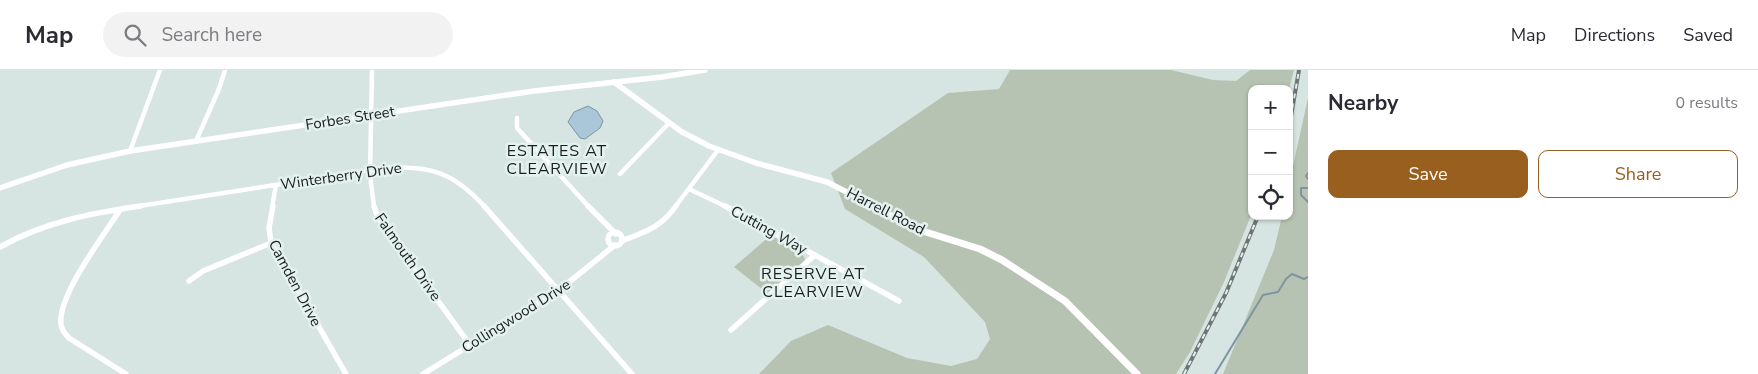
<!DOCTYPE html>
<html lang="en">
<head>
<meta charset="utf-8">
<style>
  :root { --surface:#fff; --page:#f2f2f3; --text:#2b2b33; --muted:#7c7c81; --line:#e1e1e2; --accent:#995f1e }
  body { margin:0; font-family:"Nunito Sans",sans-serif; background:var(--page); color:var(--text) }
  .controls { position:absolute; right:15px; top:15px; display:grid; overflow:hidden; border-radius:10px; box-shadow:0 1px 4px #0004 }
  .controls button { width:45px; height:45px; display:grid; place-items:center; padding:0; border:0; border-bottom:1px solid var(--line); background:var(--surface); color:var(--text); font:25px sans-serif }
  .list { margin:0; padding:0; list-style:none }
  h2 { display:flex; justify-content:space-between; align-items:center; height:65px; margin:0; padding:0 20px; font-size:21px }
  h2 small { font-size:16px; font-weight:400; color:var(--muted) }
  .actions { display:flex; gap:10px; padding:15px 20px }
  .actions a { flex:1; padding:11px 0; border:1px solid var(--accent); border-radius:10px; text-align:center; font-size:18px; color:var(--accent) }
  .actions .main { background:var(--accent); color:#fff }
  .icon { flex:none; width:28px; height:28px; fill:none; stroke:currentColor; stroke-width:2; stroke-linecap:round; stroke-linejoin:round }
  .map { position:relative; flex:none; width:1308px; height:304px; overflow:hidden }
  header { display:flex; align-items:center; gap:30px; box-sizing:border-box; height:70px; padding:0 25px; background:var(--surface); border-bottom:1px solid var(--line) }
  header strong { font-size:24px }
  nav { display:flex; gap:28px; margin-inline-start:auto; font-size:18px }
  .search { width:350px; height:45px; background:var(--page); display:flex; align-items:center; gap:12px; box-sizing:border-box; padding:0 18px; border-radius:28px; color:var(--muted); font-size:19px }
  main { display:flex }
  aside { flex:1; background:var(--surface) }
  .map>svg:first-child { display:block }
  .green { fill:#b7c3b2 }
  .water { fill:#a9c7d9; stroke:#7e95a1 }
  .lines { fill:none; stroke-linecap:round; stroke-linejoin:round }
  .stream { stroke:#7e95a1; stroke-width:2 }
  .minor-far1 { stroke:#fff; stroke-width:4.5 }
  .minor { stroke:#fff; stroke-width:5.5 }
  .tertiary-far1 { stroke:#fff; stroke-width:5.5 }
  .tertiary { stroke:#fff; stroke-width:7 }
  .rail-casing { stroke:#6d7675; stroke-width:4 }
  .rail { stroke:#e3f1ef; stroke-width:2; stroke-dasharray:5; stroke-linecap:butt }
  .labels { text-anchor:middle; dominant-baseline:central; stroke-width:5; stroke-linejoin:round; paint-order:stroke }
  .street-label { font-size:15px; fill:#1a1f1e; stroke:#e3f1ef }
  .neighbourhood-label { font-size:16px; letter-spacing:1px; fill:#1a1f1e; stroke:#e3f1ef }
</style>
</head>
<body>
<header>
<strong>Map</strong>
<div class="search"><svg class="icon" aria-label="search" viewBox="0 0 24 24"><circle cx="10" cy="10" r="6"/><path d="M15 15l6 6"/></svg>Search here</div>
<nav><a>Map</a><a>Directions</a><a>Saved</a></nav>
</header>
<main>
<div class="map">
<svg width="1308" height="304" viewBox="0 0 1308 304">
  <rect width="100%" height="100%" fill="#d6e4e2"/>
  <path class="green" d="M1010 0H1171L1213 10 1236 11 1250 0H1294L1289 19H1252V143L1224 212 1190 282 1176 304H759L791 271 828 255 907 288 951 296 977 289 990 269 985 252 924 187 845 139 831 103 948 23 999 19Z
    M1308 28V304H1223L1274 180 1282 146H1289V114Z
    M771 165 802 184 805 189 802 194 767 223 734 197Z"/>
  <path class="water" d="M588 36 597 41 603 51 600 58 585 69 580 68 568 52 574 42Z"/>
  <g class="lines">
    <path class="stream" d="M1308 103 1306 106 1308 109
      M1308 118H1301V125L1308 132
      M1215 304 1263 225 1278 222 1286 209 1292 204 1304 209 1308 207"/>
    <path class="minor-far1" d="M372 0 370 105 374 137
      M517 48V58L589 137
      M196 71 219 19 225 0
      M130 81 160 0
      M620 104 669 53
      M689 119 727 137
      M133 137 385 98C431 95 454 103 485 137
      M272 137 276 115
      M675 137 718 80"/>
    <path class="minor" d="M273 136 269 158 271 173 346 304
      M374 136 378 148 470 275
      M484 136 632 304
      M588 136 616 164
      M725 136 899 231
      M120 140C104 165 57 226 61 255 62 260 65 264 69 268L126 304
      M608 169a7 7 0 1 1 14 0a7 7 0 1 1-14 0Z
      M622 171C647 161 660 158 676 136
      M0 177C44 152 92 143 141 136
      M189 211 203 201 271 173
      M731 260 815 185
      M423 304 558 221 615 175"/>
    <path class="tertiary-far1" d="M614 12 682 62 709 76 756 93 827 112 876 137
      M0 118 67 95 130 81 534 21 662 7 705 0"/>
    <path class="tertiary" d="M873 136 913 158 980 179 1002 190 1065 231 1137 304"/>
    <defs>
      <path id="rail" d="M1289 58 1299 0
        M1184 304 1226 223 1258 146"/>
    </defs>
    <use href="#rail" class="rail-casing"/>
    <use href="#rail" class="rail"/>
  </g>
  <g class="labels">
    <g class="street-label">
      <text transform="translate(350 48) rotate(-9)">Forbes Street</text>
      <text transform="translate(341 106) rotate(-8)">Winterberry Drive</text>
      <text transform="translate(886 141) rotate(27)">Harrell Road</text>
      <text transform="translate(769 160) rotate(29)">Cutting Way</text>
      <text transform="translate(408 187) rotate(55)">Falmouth Drive</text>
      <text transform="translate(295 213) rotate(62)">Camden Drive</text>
      <text transform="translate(516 246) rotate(-32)">Collingwood Drive</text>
    </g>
    <g class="neighbourhood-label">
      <text x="557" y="81">ESTATES AT<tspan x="557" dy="18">CLEARVIEW</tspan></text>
      <text x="813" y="204">RESERVE AT<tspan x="813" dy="18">CLEARVIEW</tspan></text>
    </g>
  </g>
</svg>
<div class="controls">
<button>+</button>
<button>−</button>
<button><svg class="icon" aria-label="locate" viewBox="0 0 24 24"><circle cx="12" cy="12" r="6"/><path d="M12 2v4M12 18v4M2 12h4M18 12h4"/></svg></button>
</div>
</div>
<aside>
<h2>Nearby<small>0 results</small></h2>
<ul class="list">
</ul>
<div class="actions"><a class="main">Save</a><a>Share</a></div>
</aside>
</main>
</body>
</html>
